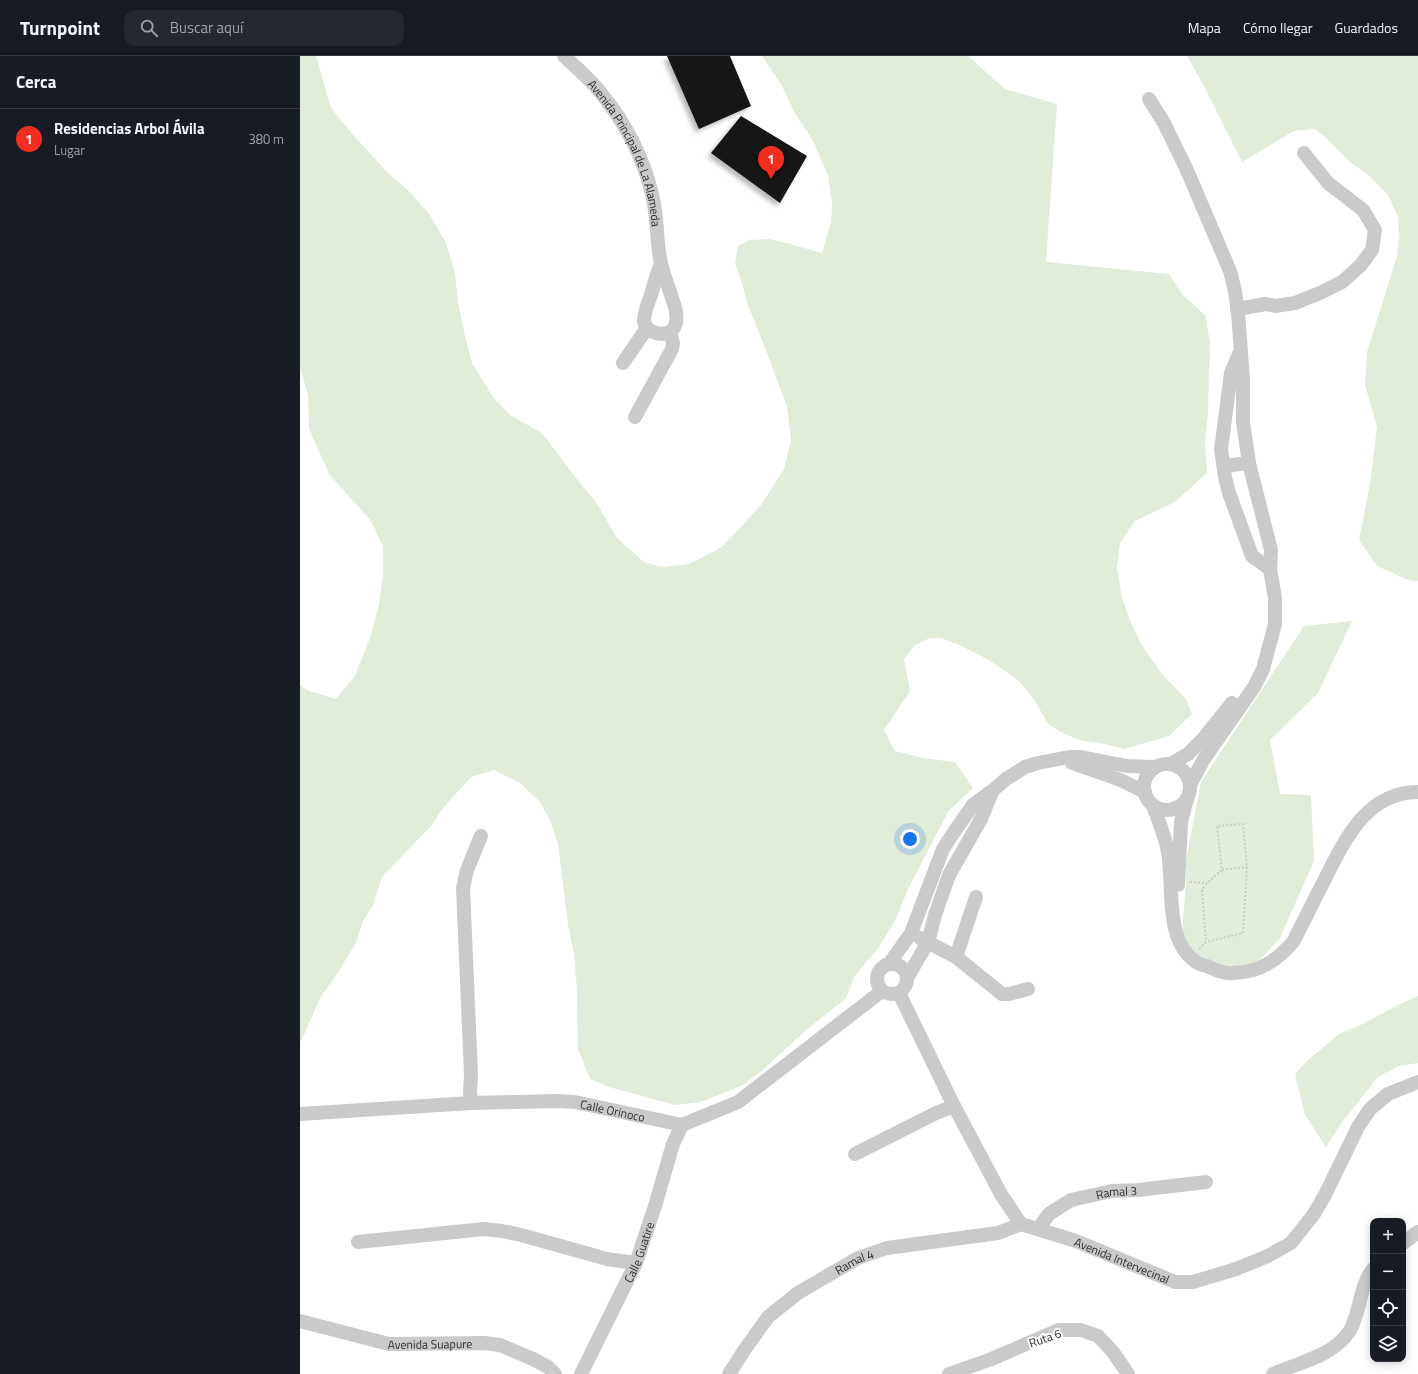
<!DOCTYPE html>
<html lang="es">
<head>
<meta charset="utf-8">
<style>
  :root { --surface:#171b24; --page:#242831; --text:#f1f3f6; --muted:#9ea1a6; --line:#363941; --accent:#f22e21 }
  body { margin:0; font-family:"Titillium Web",sans-serif; background:var(--page); color:var(--text) }
  .controls { position:absolute; right:12px; bottom:12px; display:grid; overflow:hidden; border-radius:8px; box-shadow:0 2px 10px #0003 }
  .controls button { width:36px; height:36px; display:grid; place-items:center; padding:0; border:0; border-bottom:1px solid var(--line); background:var(--surface); color:var(--text); font:20px sans-serif }
  .you { position:absolute; left:610px; top:783px; width:14px; height:14px; margin:-10px; border:3px solid #fff; border-radius:50%; background:#1a73e8; box-shadow:0 0 0 6px #1a73e833 }
  .badge { display:grid; place-items:center; width:26px; height:26px; border-radius:50%; background:var(--accent); color:#fff; font-size:13px; font-weight:700 }
  .pin { position:absolute; translate:-50% -33px; filter:drop-shadow(0 1px 2px #0008) }
  .pin::after { content:''; position:absolute; top:21px; width:14px; height:12px; background:inherit; clip-path:polygon(0 0,100% 0,50% 100%) }
  .list { margin:0; padding:0; list-style:none }
  h2 { display:flex; justify-content:space-between; align-items:center; height:52px; margin:0; padding:0 16px; font-size:17px }
  h2 small { font-size:13px; font-weight:400; color:var(--muted) }
  .list li { display:grid; grid-template-columns:26px 1fr auto; gap:12px; align-items:center; box-sizing:border-box; height:60px; padding:0 16px; border-top:1px solid var(--line) }
  .list b { display:block; font-size:15px; white-space:nowrap }
  .list p { margin:0; font-size:13px; white-space:nowrap; color:var(--muted) }
  .list em { font-size:13px; font-style:normal; color:var(--muted) }
  .icon { flex:none; width:22px; height:22px; fill:none; stroke:currentColor; stroke-width:2; stroke-linecap:round; stroke-linejoin:round }
  .map { position:relative; flex:none; width:1118px; height:1318px; overflow:hidden }
  header { display:flex; align-items:center; gap:24px; box-sizing:border-box; height:56px; padding:0 20px; background:var(--surface); border-bottom:1px solid var(--line) }
  header strong { font-size:19px }
  nav { display:flex; gap:22px; margin-inline-start:auto; font-size:14px }
  .search { width:280px; height:36px; background:var(--page); display:flex; align-items:center; gap:10px; box-sizing:border-box; padding:0 14px; border-radius:12px; color:var(--muted); font-size:15px }
  main { display:flex }
  aside { flex:1; background:var(--surface) }
  .map>svg:first-child { display:block }
  .green { fill:#e1ecd9 }
  .building { fill:#141414; filter:url(#shadow) }
  .lines { fill:none; stroke-linecap:round; stroke-linejoin:round }
  .path { stroke:#cacaca; stroke-width:2; stroke-dasharray:2 2; stroke-linecap:butt }
  .minor { stroke:#cacaca; stroke-width:14 }
  .labels { text-anchor:middle; dominant-baseline:central; stroke-width:4; stroke-linejoin:round; paint-order:stroke }
  .street-label { font-size:12px; fill:#2d2d2d; stroke:#fff }
</style>
</head>
<body>
<header>
<strong>Turnpoint</strong>
<div class="search"><svg class="icon" aria-label="search" viewBox="0 0 24 24"><circle cx="10" cy="10" r="6"/><path d="M15 15l6 6"/></svg>Buscar aquí</div>
<nav><a>Mapa</a><a>Cómo llegar</a><a>Guardados</a></nav>
</header>
<main>
<aside>
<h2>Cerca<small></small></h2>
<ul class="list">
<li><span class="badge">1</span><div><b>Residencias Arbol Ávila</b><p>Lugar</p></div><em>380 m</em></li>
</ul>
</aside>
<div class="map">
<svg width="1118" height="1318" viewBox="0 0 1118 1318">
  <defs>
    <filter id="shadow"><feDropShadow dx="-3.5" dy="3.5" stdDeviation="2" flood-color="#0004"/></filter>
  </defs>
  <rect width="100%" height="100%" fill="#fff"/>
  <path class="green" d="M0 0H16L31 52 55 81 87 116 112 138 130 159 146 187 155 217 158 247 165 280 172 307 193 341 210 359 242 377 280 427 298 449 317 482 344 506 362 511 389 508 422 491 461 449 484 413 491 384 487 350 464 289 447 247 442 227 435 207 438 190 449 184 469 183 490 188 522 197 531 166 532 147 528 119 512 83 494 56 482 30 462 0H668L705 33 757 48 746 206 869 218 883 239 905 259 910 286 908 357 905 386 907 417 875 446 835 465 820 487 817 512 822 541 830 565 843 591 862 618 886 643 892 658 869 680 824 693 805 688 783 685 764 678 748 668 735 645 719 625 689 604 657 588 641 582H630L615 589 604 603 610 635 584 674 595 695 623 702 655 706 673 732 648 756 608 833 596 863 579 891 554 921 546 942 504 976 465 1012 443 1029 401 1046 375 1049 309 1031 290 1023 278 993 277 934 274 898 268 869 258 788 250 764 240 746 220 727 194 714 171 721 142 753 132 769 82 821 73 849 63 865 56 887 36 920 21 940 0 988V628L6 634 36 643 55 620 70 582 79 549 83 518V491L71 465 29 418 9 373 8 339 2 318 0 315Z
    M887 0H1118V525L1108 524 1077 510 1059 484 1070 427 1077 371 1065 329 1067 296 1097 200 1099 181 1098 161 1088 139 1069 120 1048 104 1026 82 1015 73 994 75 942 106 905 32Z
    M1052 565 1018 637 970 684 980 738 1011 739 1014 805 980 882 955 909 933 913 905 906 889 893 882 876 886 826V804L901 726 1004 570Z
    M1118 940V1007L1099 1010 1078 1021 1043 1065 1026 1091 1005 1059 995 1018 1008 1004 1039 978 1065 967 1096 950Z"/>
  <path class="building" d="M367 0H430L451 50 399 73Z
    M441 60 507 100 480 147 411 97Z"/>
  <g class="lines">
    <path class="path" d="M922 814 947 811
      M890 826 907 827
      M899 893 906 886 943 877 947 811 943 768 917 770 922 814 907 827 902 834 906 886"/>
    <g class="minor">
      <path id="s1" d="M264 0C277 12 290 23 300 36 325 66 343 101 352 138 358 161 356 185 361 207 364 221 370 234 374 248 387 288 345 281 344 265 344 256 348 247 351 239 354 228 357 218 361 207"/>
      <path d="M849 43 864 67 886 112 930 215 935 235 938 257 943 323V366L949 407 971 494 970 513 975 542V568L963 613 954 631 904 703 890 729"/>
      <path d="M937 253 966 248 975 250 995 247 1020 237 1042 226 1060 210 1072 194 1075 174 1063 154 1028 127 1004 97"/>
      <path d="M939 298 931 317 921 393 925 421 929 437 952 500 970 513"/>
      <path d="M323 307 347 272"/>
      <path d="M335 361 372 293 373 287 370 276"/>
      <path d="M924 410 949 407"/>
      <path d="M772 707 818 723 845 736"/>
      <path d="M870 708 888 698 903 683 932 647"/>
      <circle cx="867" cy="731" r="23"/>
      <path d="M853 750C859 765 865 780 868 796 874 828 864 884 895 905 898 908 903 909 907 910 915 914 924 918 933 917 960 916 975 906 993 886 1004 865 1014 844 1025 823 1045 783 1067 736 1118 736"/>
      <path d="M878 829 881 766 887 743"/>
      <path d="M620 882 656 901 676 841"/>
      <path d="M656 901 702 938H709L728 933"/>
      <circle cx="592" cy="923" r="15"/>
      <path d="M589 908 611 877 643 793 652 779 673 749 692 735 706 723 725 711 738 707 769 701H781L827 710 855 711"/>
      <path d="M607 922 628 886 635 859 649 819 681 763 692 736"/>
      <path id="s2" d="M599 937 654 1050 702 1140 721 1168 776 1185 875 1226H893L936 1213 968 1200 991 1187 1014 1158 1026 1137 1058 1071 1070 1053 1088 1038 1118 1026"/>
      <path d="M171 1047 170 1036 171 1018 163 832 167 814 181 780"/>
      <path id="s3" d="M0 1058 171 1047 256 1045 275 1046 382 1069 438 1046 582 935"/>
      <path d="M555 1098 636 1057 654 1050"/>
      <path id="s4" d="M738 1173 749 1158 771 1144 812 1135 838 1134 906 1126"/>
      <path d="M58 1186 184 1173 202 1175 221 1179 307 1203 336 1207"/>
      <path d="M1103 1187 1118 1176"/>
      <path id="s5" d="M0 1265 89 1288 184 1287 200 1289 233 1303 248 1311 255 1318"/>
      <path id="s6" d="M281 1318 336 1207 355 1150 373 1088 382 1069"/>
      <path id="s7" d="M429 1318 445 1293 468 1261 498 1237 558 1202 587 1192 698 1177 721 1168"/>
      <path d="M649 1318 689 1304 759 1274H781L798 1280 813 1296 828 1318"/>
      <path d="M973 1318C1000 1306 1031 1301 1049 1276 1053 1271 1054 1264 1056 1259 1061 1244 1063 1225 1073 1213"/>
    </g>
  </g>
  <g class="labels">
    <g class="street-label">
      <text stroke="none"><textPath href="#s1" startOffset="118">Avenida Principal de La Alameda</textPath></text>
      <text stroke="none"><textPath href="#s3" startOffset="314">Calle Orinoco</textPath></text>
      <text stroke="none"><textPath href="#s4" startOffset="91">Ramal 3</textPath></text>
      <text stroke="none"><textPath href="#s6" startOffset="135">Calle Guatire</textPath></text>
      <text stroke="none"><textPath href="#s2" startOffset="369">Avenida Intervecinal</textPath></text>
      <text stroke="none"><textPath href="#s7" startOffset="172">Ramal 4</textPath></text>
      <text transform="translate(745 1282) rotate(-19)">Ruta 6</text>
      <text stroke="none"><textPath href="#s5" startOffset="133">Avenida Suapure</textPath></text>
    </g>
  </g>
</svg>
<div class="controls">
<button>+</button>
<button>−</button>
<button><svg class="icon" aria-label="locate" viewBox="0 0 24 24"><circle cx="12" cy="12" r="6"/><path d="M12 2v4M12 18v4M2 12h4M18 12h4"/></svg></button>
<button><svg class="icon" aria-label="layers" viewBox="0 0 24 24"><path d="M12 4l9 5-9 5-9-5zM3 14l9 5 9-5"/></svg></button>
</div>
<div class="you"></div>
<div class="pin badge" style="left:471px;top:123px">1</div>
</div>
</main>
</body>
</html>
